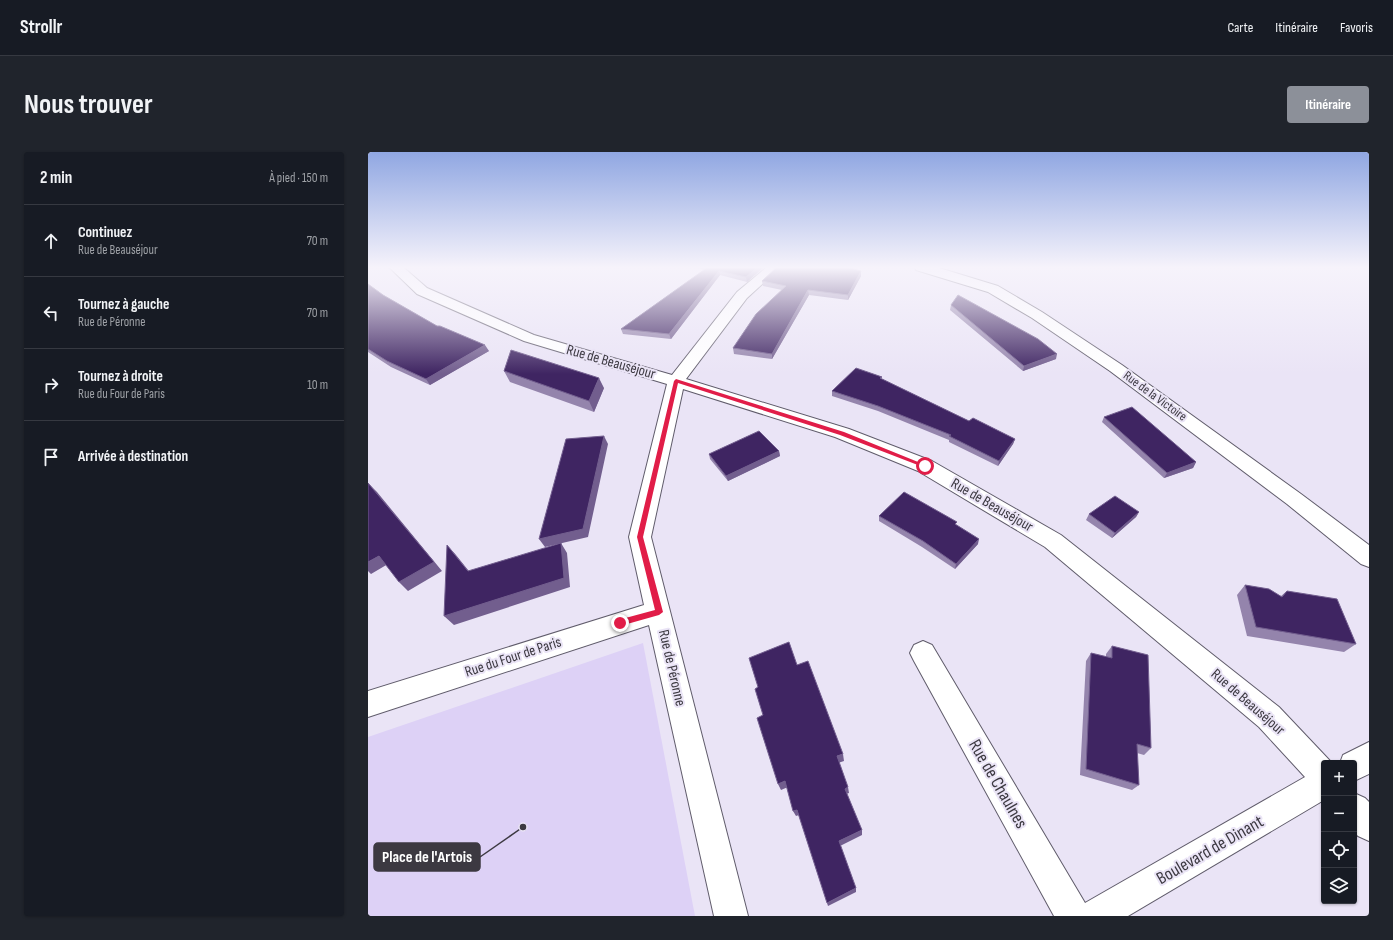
<!DOCTYPE html>
<html lang="fr">
<head>
<meta charset="utf-8">
<style>
  :root { --surface:#171b24; --page:#20242c; --text:#f1f3f6; --muted:#9ea1a6; --line:#363941; --accent:#8c9099 }
  body { margin:0; font-family:"Sofia Sans Condensed",sans-serif; background:var(--page); color:var(--text) }
  .controls { position:absolute; right:12px; bottom:12px; display:grid; overflow:hidden; border-radius:4px; box-shadow:0 1px 3px #0004 }
  .controls button { width:36px; height:36px; display:grid; place-items:center; padding:0; border:0; border-bottom:1px solid var(--line); background:var(--surface); color:var(--text); font:20px sans-serif }
  .stop { position:absolute; width:12px; height:12px; margin:-9px; border:3px solid #e11d48; border-radius:50%; background:#fff }
  .stop.end { background:#e11d48; border-color:#fff; box-shadow:0 1px 4px #0008 }
  .list { margin:0; padding:0; list-style:none }
  h2 { display:flex; justify-content:space-between; align-items:center; height:52px; margin:0; padding:0 16px; font-size:17px }
  h2 small { font-size:13px; font-weight:400; color:var(--muted) }
  .list li { display:grid; grid-template-columns:26px 1fr auto; gap:12px; align-items:center; box-sizing:border-box; height:72px; padding:0 16px; border-top:1px solid var(--line) }
  .list b { display:block; font-size:15px; white-space:nowrap }
  .list p { margin:0; font-size:13px; white-space:nowrap; color:var(--muted) }
  .list em { font-size:13px; font-style:normal; color:var(--muted) }
  .icon { flex:none; width:22px; height:22px; fill:none; stroke:currentColor; stroke-width:2; stroke-linecap:round; stroke-linejoin:round }
  .map { position:relative; flex:none; width:1001px; height:764px; overflow:hidden; border-radius:4px }
  header { display:flex; align-items:center; gap:24px; box-sizing:border-box; height:56px; padding:0 20px; background:var(--surface); border-bottom:1px solid var(--line) }
  header strong { font-size:19px }
  nav { display:flex; gap:22px; margin-inline-start:auto; font-size:14px }
  .intro { display:flex; align-items:center; justify-content:space-between; box-sizing:border-box; height:96px; padding:0 24px }
  h1 { margin:0; font-size:28px }
  .button { padding:10px 18px; border-radius:4px; background:var(--accent); color:#fff; font-size:14px; font-weight:700 }
  main { display:flex; gap:24px; padding:0 24px }
  aside { flex:1; background:var(--surface); border-radius:4px; box-shadow:0 1px 3px #0004 }
  .map>svg:first-child { display:block }
  .green { fill:#ddd1f6 }
  .lines { fill:none; stroke-linecap:round; stroke-linejoin:round }
  .street-casing { stroke:#605c6b; stroke-width:2 }
  .street { fill:#fff; fill-rule:evenodd }
  .wall { fill:#9484ac }
  .shaded-wall { fill:#725e8e }
  .building { fill:#3f2562; stroke:#725e8e }
  .route { fill:#e11d48 }
  .labels { text-anchor:middle; dominant-baseline:central; stroke-width:4; stroke-linejoin:round; paint-order:stroke }
  .far-street-label { font-size:13px; fill:#3c3941; stroke:#eae4f6 }
  .street-label { font-size:15px; fill:#3c3941; stroke:#eae4f6 }
  .near-street-label { font-size:18px; fill:#3c3941; stroke:#eae4f6 }
  .leader { fill:none; stroke:#3c3941; stroke-width:1.5 }
  .callout-dot { fill:#3c3941; stroke:#eae4f6; stroke-width:1.5 }
  .callout { fill:#3c3941; stroke:#3c3941; stroke-width:1.5 }
  .callout-label { font-size:16px; text-anchor:middle; font-weight:bold; fill:#fff }
</style>
</head>
<body>
<header>
<strong>Strollr</strong>
<nav><a>Carte</a><a>Itinéraire</a><a>Favoris</a></nav>
</header>
<div class="intro"><h1>Nous trouver</h1><a class="button">Itinéraire</a></div>
<main>
<aside>
<h2>2 min<small>À pied · 150 m</small></h2>
<ul class="list">
<li><svg class="icon" aria-label="ahead" viewBox="0 0 24 24"><path d="M12 20V5M6 11l6-6 6 6"/></svg><div><b>Continuez</b><p>Rue de Beauséjour</p></div><em>70 m</em></li>
<li><svg class="icon" aria-label="left" viewBox="0 0 24 24"><path d="M17 20v-9H6M10 6l-5 5 5 5"/></svg><div><b>Tournez à gauche</b><p>Rue de Péronne</p></div><em>70 m</em></li>
<li><svg class="icon" aria-label="right" viewBox="0 0 24 24"><path d="M7 20v-9h11M14 6l5 5-5 5"/></svg><div><b>Tournez à droite</b><p>Rue du Four de Paris</p></div><em>10 m</em></li>
<li><svg class="icon" aria-label="arrive" viewBox="0 0 24 24"><path d="M6 21V4h12l-3 4 3 4H6"/></svg><div><b>Arrivée à destination</b></div></li>
</ul>
</aside>
<div class="map">
<svg width="1001" height="764" viewBox="0 0 1001 764">
  <rect width="100%" height="100%" fill="#eae4f6"/>
  <path class="green" d="M275 491 327 764H0V585Z"/>
  <g class="lines">
    <defs>
      <path id="street" d="M21 115H35L59 136 166 183 304 223 369 140 399 115H413L379 146 318 227 481 277 564 309 693 383 911 555 964 611H956V648L760 764H686L546 509 542 501 546 493 555 489 564 493 717 751 937 625 891 575 677 395 550 319 467 285 315 237 283 385 380 764H346L281 473 0 565V539L276 453 261 385 299 232 156 189 49 142Z
        M547 115H568L630 134 674 160 754 213 933 342 1001 393V415L993 412 919 352 742 219 664 166 620 140 548 118Z
        M1001 590V622L986 629V611H972L975 603Z
        M986 641 997 646 1001 650V689L990 684 986 680Z"/>
    </defs>
    <use href="#street" class="street-casing"/>
    <use href="#street" class="street"/>
  </g>
  <path class="wall" d="M328 115H396L379 130 352 123 303 187 255 182 253 177 336 118Z
    M493 124 480 148 441 143 404 207 366 202 365 196 414 138 395 134 394 129Z
    M0 132 15 143 69 174 121 199 62 233 23 215 0 200Z
    M583 153 688 207 655 219 582 158Z
    M136 219 236 236 226 260 142 230Z
    M514 227 601 269 647 287 645 292 630 314 581 290V288L510 259 464 244V239Z
    M736 265 828 310 825 316 796 326 734 270Z
    M411 299 412 304 360 329 342 307 341 302Z
    M771 360 768 365 744 386 718 368 721 362Z
    M511 364 588 373 610 392 587 417 554 395 511 369Z
    M877 433 913 444 919 439 988 492 976 500 879 484 869 443Z
    M744 494 783 596 776 603 769 601 771 633 764 638 712 623 718 509 723 501 738 505V502Z"/>
  <path class="shaded-wall" d="M390 115H396L379 130 378 125Z
    M351 119 352 123 303 187 301 182Z
    M493 119V124L480 148V143Z
    M440 138 441 143 404 207V202Z
    M117 193 121 199 62 233 58 227Z
    M689 202 688 207 655 219 656 214Z
    M231 226 236 236 226 260 221 249Z
    M236 284 240 292 220 385 177 395 171 387Z
    M647 287 645 292 630 314 631 309Z
    M411 299 412 304 360 329 358 324Z
    M828 310 825 316 796 326 799 321Z
    M1 332 9 340 74 419 40 439 31 430Z
    M771 360 768 365 744 386 747 381Z
    M611 387 610 392 587 417 588 412Z
    M193 391 199 401 202 435 86 473 76 464Z
    M79 393 88 403 108 428 100 419Z
    M11 404 20 412 3 422 0 419V410Z
    M475 602 476 609 470 611 469 604Z
    M417 629 420 635 413 638 410 632Z
    M480 635 481 641 478 642 477 637Z
    M429 658 431 663 428 664 425 659Z
    M494 678V683L472 694 471 689Z
    M488 736V740L460 754 459 751Z"/>
  <path class="building" d="M340 115H390L378 125 351 119 301 182 253 177Z
    M409 115H478L493 119 480 143 440 138 404 202 365 196 388 162 418 134 394 129Z
    M0 132 15 143 69 174H72L117 193 58 227 19 209 0 197Z
    M590 143 670 187 689 202 656 214 583 153Z
    M143 198 231 226 221 249 136 219Z
    M488 216 514 225 512 226 601 269 605 266 647 287 631 309 581 284 583 283 510 254 464 239Z
    M764 255 828 310 799 321 736 265Z
    M391 279 411 299 358 324 341 302Z
    M236 284 215 377 171 387 198 287Z
    M0 331 66 410 31 430 11 404 0 410Z
    M536 340 589 370 587 372 611 387 588 412 555 389 511 364Z
    M747 344 771 360 747 381 721 362Z
    M193 391 196 426 76 464 79 393 100 419Z
    M877 433 901 437 914 445 919 439 969 447 988 492 888 475Z
    M421 490 429 513 440 509 475 602 469 604 480 635 477 637 494 678 471 689 488 736 459 751 429 658 425 659 417 629 410 632 389 566 395 563 387 537 390 535 381 506Z
    M744 494 780 503 783 596 769 592 771 633 718 617 723 501 744 506Z"/>
  <linearGradient id="sky" x2="0" y2="1"><stop stop-color="#90a7e2"/><stop offset="0.52" stop-color="#f6f3fb"/><stop offset="1" stop-color="#f6f3fb" stop-opacity="0"/></linearGradient>
  <rect width="1001" height="222" fill="url(#sky)"/>
  <path class="route" d="M308 227 476 280 560 314 555 315 472 283 310 231 275 385 295 460 291 463 252 474 250 473V468L287 458 269 385 306 229Z"/>
  <g class="labels">
    <g class="far-street-label">
      <text transform="translate(787 244) rotate(36)">Rue de la Victoire</text>
    </g>
    <g class="street-label">
      <text transform="translate(243 210) rotate(16)">Rue de Beauséjour</text>
      <text transform="translate(624 353) rotate(30)">Rue de Beauséjour</text>
      <text transform="translate(145 505) rotate(-18)">Rue du Four de Paris</text>
      <text transform="translate(304 516) rotate(77)">Rue de Péronne</text>
      <text transform="translate(880 550) rotate(41)">Rue de Beauséjour</text>
    </g>
    <g class="near-street-label">
      <text transform="translate(630 632) rotate(60)">Rue de Chaulnes</text>
      <text transform="translate(842 698) rotate(-30)">Boulevard de Dinant</text>
    </g>
  </g>
  <path class="leader" d="M155 675L112 705"/>
  <circle class="callout-dot" cx="155" cy="675" r="4"/>
  <rect class="callout" x="6" y="691" width="106" height="28" rx="4"/>
  <g class="callout-label">
    <text x="59" y="710">Place de l'Artois</text>
  </g>
</svg>
<div class="controls">
<button>+</button>
<button>−</button>
<button><svg class="icon" aria-label="locate" viewBox="0 0 24 24"><circle cx="12" cy="12" r="6"/><path d="M12 2v4M12 18v4M2 12h4M18 12h4"/></svg></button>
<button><svg class="icon" aria-label="layers" viewBox="0 0 24 24"><path d="M12 4l9 5-9 5-9-5zM3 14l9 5 9-5"/></svg></button>
</div>
<div class="stop" style="left:557px;top:314px"></div>
<div class="stop end" style="left:252px;top:471px"></div>
</div>
</main>
</body>
</html>
